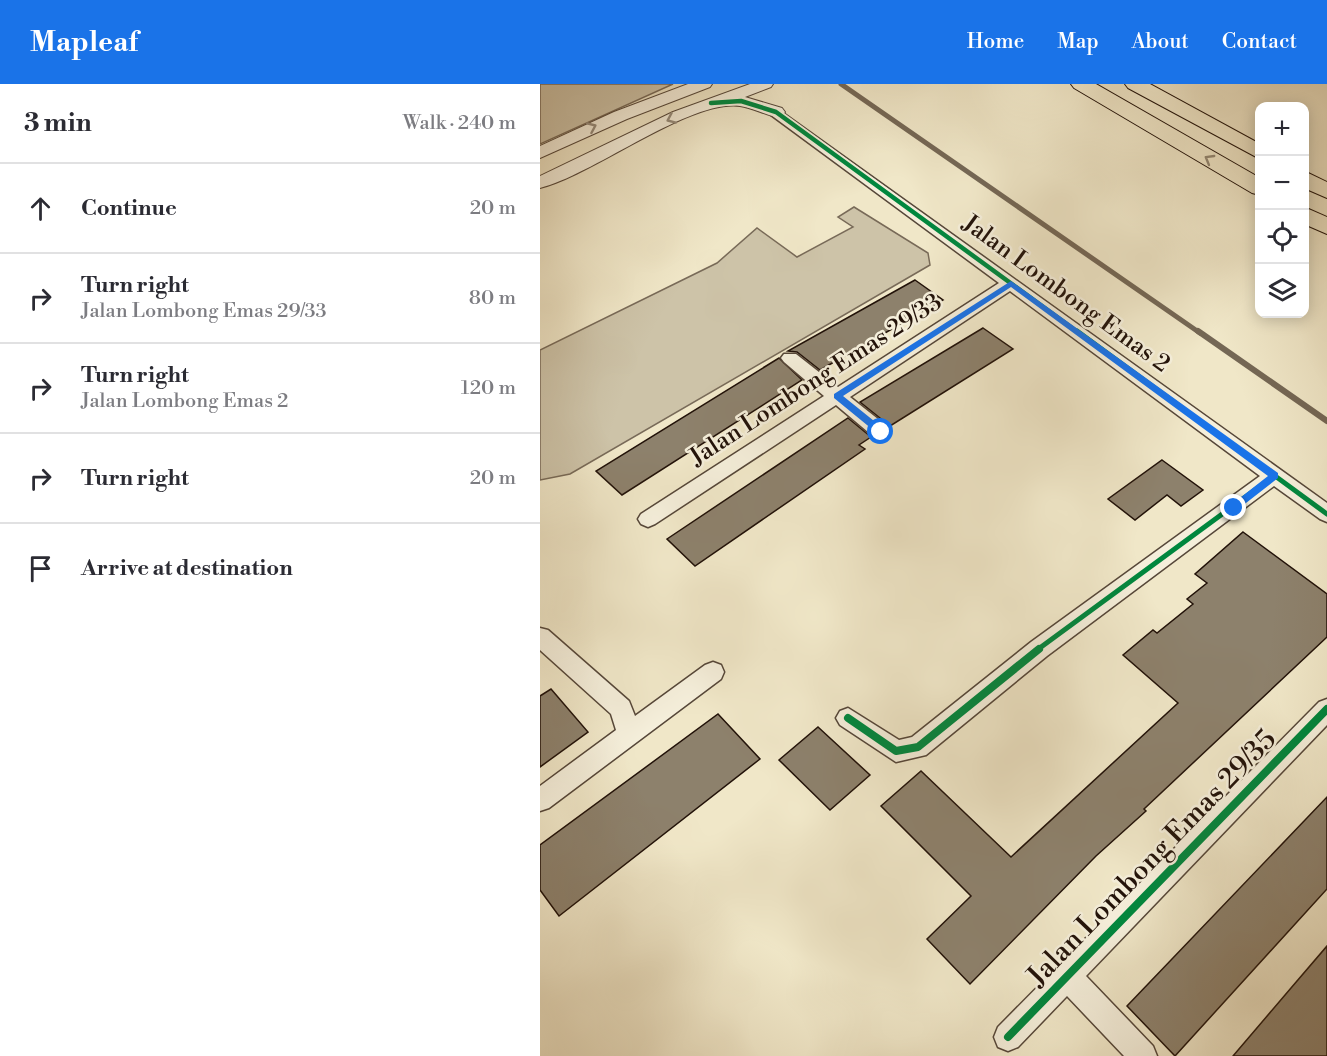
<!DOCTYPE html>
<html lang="en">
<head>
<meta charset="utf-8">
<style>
  :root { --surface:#fff; --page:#f7f7f7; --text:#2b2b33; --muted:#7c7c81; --line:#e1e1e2; --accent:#1a73e8 }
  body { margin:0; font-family:"Libre Bodoni",serif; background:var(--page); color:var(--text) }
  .controls { position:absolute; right:18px; top:18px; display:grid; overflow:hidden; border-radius:12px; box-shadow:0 3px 15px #0003 }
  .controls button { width:54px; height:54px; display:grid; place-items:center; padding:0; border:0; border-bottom:2px solid var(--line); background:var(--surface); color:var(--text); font:30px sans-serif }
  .stop { position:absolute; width:18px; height:18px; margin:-14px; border:4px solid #1a73e8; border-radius:50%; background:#fff }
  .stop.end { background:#1a73e8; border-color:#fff; box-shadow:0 2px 6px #0008 }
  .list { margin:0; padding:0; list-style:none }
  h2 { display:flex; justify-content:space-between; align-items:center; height:78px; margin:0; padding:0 24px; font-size:26px }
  h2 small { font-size:20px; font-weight:400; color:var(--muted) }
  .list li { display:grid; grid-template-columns:39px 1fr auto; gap:18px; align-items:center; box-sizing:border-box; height:90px; padding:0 24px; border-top:2px solid var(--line) }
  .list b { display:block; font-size:22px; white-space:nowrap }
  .list p { margin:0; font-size:20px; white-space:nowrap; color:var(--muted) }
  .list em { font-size:20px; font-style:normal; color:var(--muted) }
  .icon { flex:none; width:33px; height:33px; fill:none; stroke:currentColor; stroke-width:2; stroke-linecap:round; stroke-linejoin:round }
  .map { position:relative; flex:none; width:787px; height:972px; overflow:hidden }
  header { display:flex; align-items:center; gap:36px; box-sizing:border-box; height:84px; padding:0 30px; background:var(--accent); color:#fff }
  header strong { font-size:28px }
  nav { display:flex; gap:33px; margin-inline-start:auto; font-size:21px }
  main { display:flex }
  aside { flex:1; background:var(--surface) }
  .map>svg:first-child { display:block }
  .green { fill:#cdc3a8; stroke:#786a58; stroke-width:1.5 }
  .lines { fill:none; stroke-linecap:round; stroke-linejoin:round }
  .stream-far1 { stroke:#746755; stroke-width:5 }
  .stream { stroke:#746755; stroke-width:6 }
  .building { fill:#8d816c; stroke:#221209; stroke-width:1.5 }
  .minor-casing { stroke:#564739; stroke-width:3 }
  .tertiary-casing { stroke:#564739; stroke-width:2 }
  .primary-casing { stroke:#221209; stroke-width:2 }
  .minor { fill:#f5efdb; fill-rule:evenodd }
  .tertiary { fill:#f5efdb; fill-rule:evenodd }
  .primary { fill:#f0e7c8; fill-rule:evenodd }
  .cycleway-far2-casing { stroke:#f5efdb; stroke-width:8 }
  .cycleway-far1-casing { stroke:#f5efdb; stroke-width:9 }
  .cycleway-casing { stroke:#f5efdb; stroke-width:11 }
  .cycleway-far2 { stroke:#00873e; stroke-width:4.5 }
  .cycleway-far1 { stroke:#00873e; stroke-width:5 }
  .cycleway { stroke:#00873e; stroke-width:8 }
  .oneway { stroke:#968c7c }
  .oneway2 { stroke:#938772 }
  .route { fill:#1a73e8 }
  .labels { text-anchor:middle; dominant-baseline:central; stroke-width:5; stroke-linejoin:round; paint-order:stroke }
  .street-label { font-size:24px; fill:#221209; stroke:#f5efdb }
  .near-street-label { font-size:28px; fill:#221209; stroke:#f5efdb }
</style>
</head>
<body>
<header>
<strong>Mapleaf</strong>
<nav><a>Home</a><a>Map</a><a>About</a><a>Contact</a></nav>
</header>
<main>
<aside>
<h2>3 min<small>Walk · 240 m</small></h2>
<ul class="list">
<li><svg class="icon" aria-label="ahead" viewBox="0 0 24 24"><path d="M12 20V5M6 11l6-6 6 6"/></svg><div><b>Continue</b></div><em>20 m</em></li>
<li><svg class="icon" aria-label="right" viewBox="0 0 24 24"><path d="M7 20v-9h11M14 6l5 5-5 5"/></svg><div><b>Turn right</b><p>Jalan Lombong Emas 29/33</p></div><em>80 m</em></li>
<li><svg class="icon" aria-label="right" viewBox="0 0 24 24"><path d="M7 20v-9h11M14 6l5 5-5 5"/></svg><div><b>Turn right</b><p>Jalan Lombong Emas 2</p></div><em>120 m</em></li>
<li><svg class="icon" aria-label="right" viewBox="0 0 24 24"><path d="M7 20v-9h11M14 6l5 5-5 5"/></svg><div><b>Turn right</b></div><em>20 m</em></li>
<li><svg class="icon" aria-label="arrive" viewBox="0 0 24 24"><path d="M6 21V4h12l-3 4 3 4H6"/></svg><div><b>Arrive at destination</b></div></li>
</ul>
</aside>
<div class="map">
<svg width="787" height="972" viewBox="0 0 787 972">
  <rect width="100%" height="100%" fill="#f0e7c8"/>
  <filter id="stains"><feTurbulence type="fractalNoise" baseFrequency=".00333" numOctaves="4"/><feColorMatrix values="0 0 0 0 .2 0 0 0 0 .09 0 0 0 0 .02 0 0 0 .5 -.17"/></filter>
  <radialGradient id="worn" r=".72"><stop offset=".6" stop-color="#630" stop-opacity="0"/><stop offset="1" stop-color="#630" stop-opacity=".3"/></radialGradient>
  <path class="green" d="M0 0H133L0 60Z
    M314 123 388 169 390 181 30 390 0 396V266L177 179 217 144 257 173 313 143 298 133Z"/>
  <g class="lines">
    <path class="stream-far1" d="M301 0 660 249"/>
    <path class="stream" d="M658 247 787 337"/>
  </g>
  <path class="building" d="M375 196 403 216 280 286 257 268 248 267Z
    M443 244 473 265 350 342 320 318Z
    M239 274 262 296 82 411 56 387Z
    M308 334 331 353 319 361 325 365 155 482 127 455Z
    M622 376 663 406 641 422 627 411 595 436 568 415Z
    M703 448 787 510V553L604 725 606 727 556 772 430 900 387 855 431 812 341 722 381 687 471 773 638 619 583 571 613 546 617 549 653 520 647 515 667 499 655 490Z
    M11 605 48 648 0 683V612Z
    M178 630 220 675 19 832 0 806V761Z
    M278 643 330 691 290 726 239 676Z
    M787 713V805L635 972 587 922Z
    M787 862V972H693L751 904Z"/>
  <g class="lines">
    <defs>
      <path id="minor" d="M236 24 787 419V438L780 435 734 402 507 572 386 671 356 678 300 641 296 634 300 627 308 624 359 656 372 653 491 558 720 392 470 207 310 313 348 343 350 348 348 353H334L296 321 115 440 108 443 101 440 98 435 101 430 284 312 244 278 241 274 244 270H256L298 303 459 199 231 31V25Z
        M0 544 8 546 89 617 95 632 165 581 173 578 181 581 184 588 181 595 9 724 0 727V702L76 646 71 630 0 566Z
        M787 615V641L546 892 613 962 617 972H584L527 912 478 963 468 967 458 963 454 953 458 943 779 618Z"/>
      <path id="tertiary" d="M148 0H172L170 3 87 35 0 74V62L74 28Z
        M210 0H233L231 3 205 13 242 24 245 28 242 32 236 33C224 30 212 24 200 22 150 15 53 91 0 104V92L133 28Z"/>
      <path id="primary" d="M531 0H556L720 94V111L712 109 534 4Z
        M585 0H610L720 60V75L588 4Z
        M764 87 787 98V114L764 104Z
        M764 123 787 133V150L764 140Z"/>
    </defs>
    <use href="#minor" class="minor-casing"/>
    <use href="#tertiary" class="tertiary-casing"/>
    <use href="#primary" class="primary-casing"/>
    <use href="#minor" class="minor"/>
    <use href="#tertiary" class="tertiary"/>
    <use href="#primary" class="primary"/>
    <defs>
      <path id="cycleway-far2" d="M171 19 201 17 236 28 539 249"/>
      <path id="cycleway-far1" d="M537 247 787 430
        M497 566 734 392"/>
      <path id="cycleway" d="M308 634 356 667 378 663 499 565
        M468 953 787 625"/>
    </defs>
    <use href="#cycleway-far2" class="cycleway-far2-casing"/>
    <use href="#cycleway-far1" class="cycleway-far1-casing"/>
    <use href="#cycleway" class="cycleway-casing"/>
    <use href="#cycleway-far2" class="cycleway-far2"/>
    <use href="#cycleway-far1" class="cycleway-far1"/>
    <use href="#cycleway" class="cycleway"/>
  </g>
  <defs><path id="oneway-chevron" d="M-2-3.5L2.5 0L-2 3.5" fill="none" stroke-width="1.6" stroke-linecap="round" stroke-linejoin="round" transform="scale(1.5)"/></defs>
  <g class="oneway">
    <use href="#oneway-chevron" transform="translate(131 35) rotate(156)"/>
    <use href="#oneway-chevron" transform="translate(52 43) rotate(-24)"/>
  </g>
  <use class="oneway2" href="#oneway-chevron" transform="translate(669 75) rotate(-150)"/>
  <path class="route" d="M471 197 738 389V394L697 426H691V421L728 392 471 203 303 312 344 345V350H338L294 314V310Z"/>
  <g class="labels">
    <g class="street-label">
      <text transform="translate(526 210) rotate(36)">Jalan Lombong Emas 2</text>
      <text transform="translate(276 296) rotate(-33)">Jalan Lombong Emas 29/33</text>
    </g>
    <g class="near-street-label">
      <text transform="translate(612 774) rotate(-46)">Jalan Lombong Emas 29/35</text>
    </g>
  </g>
  <rect width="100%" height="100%" filter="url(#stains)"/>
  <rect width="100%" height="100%" fill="url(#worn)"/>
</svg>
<div class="controls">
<button>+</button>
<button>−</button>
<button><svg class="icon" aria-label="locate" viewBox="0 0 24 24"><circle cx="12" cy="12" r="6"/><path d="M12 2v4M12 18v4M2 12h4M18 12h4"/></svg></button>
<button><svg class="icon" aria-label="layers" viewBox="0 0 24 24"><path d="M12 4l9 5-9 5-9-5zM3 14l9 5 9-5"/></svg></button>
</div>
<div class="stop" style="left:341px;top:348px"></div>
<div class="stop end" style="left:694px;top:424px"></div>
</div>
</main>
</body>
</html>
